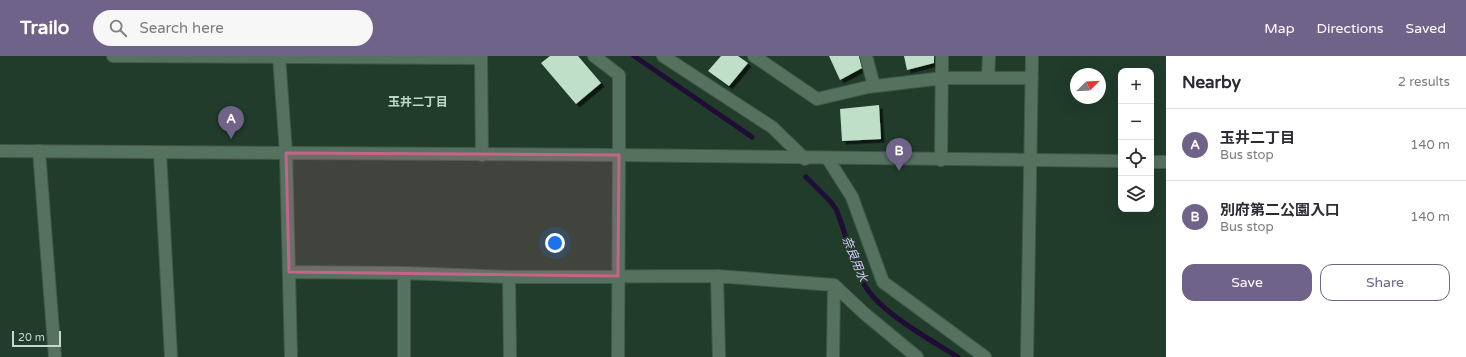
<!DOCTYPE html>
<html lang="en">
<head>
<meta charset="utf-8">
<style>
  :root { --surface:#fff; --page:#f7f7f7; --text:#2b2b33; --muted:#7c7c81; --line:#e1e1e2; --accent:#6f6389 }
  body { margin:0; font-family:"Varela Round","Noto Sans JP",sans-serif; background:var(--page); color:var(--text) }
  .controls { position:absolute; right:12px; top:12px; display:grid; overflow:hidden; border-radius:8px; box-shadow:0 4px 16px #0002 }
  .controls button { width:36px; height:36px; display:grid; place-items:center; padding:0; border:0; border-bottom:1px solid var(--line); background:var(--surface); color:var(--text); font:20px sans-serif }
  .compass { position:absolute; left:1070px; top:12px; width:36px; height:36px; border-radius:50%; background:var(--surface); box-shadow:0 4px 16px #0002; rotate:66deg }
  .scale { position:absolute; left:12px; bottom:10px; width:49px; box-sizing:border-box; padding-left:4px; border:2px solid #c8d7cc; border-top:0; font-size:11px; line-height:14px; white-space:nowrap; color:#c8d7cc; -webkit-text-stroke:3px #213c2b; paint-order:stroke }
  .you { position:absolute; left:555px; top:187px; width:14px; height:14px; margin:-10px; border:3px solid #fff; border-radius:50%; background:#1a73e8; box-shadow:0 0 0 6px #1a73e833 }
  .badge { display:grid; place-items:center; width:26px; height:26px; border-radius:50%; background:var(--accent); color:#fff; font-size:13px; font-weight:700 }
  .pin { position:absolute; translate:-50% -33px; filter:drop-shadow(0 1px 2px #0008) }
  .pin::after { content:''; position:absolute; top:21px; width:14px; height:12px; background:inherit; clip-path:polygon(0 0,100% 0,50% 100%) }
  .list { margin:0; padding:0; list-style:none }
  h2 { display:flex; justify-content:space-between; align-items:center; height:52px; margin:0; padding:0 16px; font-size:17px }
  h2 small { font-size:13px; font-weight:400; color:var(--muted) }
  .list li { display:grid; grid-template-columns:26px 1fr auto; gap:12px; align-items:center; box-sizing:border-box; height:72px; padding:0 16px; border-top:1px solid var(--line) }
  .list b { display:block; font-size:15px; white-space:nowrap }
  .list p { margin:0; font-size:13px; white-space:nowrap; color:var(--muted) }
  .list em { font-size:13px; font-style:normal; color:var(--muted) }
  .actions { display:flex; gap:8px; padding:12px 16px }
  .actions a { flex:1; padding:9px 0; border:1px solid var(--accent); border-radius:12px; text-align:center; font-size:14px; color:var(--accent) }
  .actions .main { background:var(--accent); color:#fff }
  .icon { flex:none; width:22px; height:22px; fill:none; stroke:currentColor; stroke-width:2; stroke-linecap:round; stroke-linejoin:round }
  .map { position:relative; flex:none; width:1166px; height:301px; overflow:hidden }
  header { display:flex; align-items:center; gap:24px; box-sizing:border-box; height:56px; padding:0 20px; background:var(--accent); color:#fff }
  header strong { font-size:19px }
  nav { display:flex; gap:22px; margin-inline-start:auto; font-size:14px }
  .search { width:280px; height:36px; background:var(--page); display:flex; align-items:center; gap:10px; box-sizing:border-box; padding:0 14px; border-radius:22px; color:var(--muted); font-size:15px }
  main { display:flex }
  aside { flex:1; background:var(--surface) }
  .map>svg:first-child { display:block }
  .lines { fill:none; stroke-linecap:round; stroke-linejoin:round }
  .stream { stroke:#1f0d35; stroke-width:5 }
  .building { fill:#bfdfc9; filter:url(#shadow) }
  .street-casing { stroke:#42594a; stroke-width:14 }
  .secondary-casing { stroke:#42594a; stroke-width:14 }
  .street { stroke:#55725f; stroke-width:12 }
  .secondary { stroke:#55725f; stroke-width:12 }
  .marked { fill:#c46488; fill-opacity:0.2; stroke:#c46488; stroke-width:3; stroke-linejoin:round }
  .labels { text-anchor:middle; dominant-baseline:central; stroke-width:4; stroke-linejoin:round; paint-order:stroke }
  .neighbourhood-label { font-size:12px; font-weight:bold; fill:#badac4; stroke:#213c2b }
  .water-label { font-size:12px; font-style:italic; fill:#d8c8f5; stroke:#213c2b }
</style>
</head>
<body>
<header>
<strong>Trailo</strong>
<div class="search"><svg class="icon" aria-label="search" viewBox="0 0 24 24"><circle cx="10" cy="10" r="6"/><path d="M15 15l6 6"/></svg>Search here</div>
<nav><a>Map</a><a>Directions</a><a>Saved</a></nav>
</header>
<main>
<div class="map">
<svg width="1166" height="301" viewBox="0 0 1166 301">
  <defs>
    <filter id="shadow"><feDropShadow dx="3.5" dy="3.5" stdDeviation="0" flood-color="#0009"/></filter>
  </defs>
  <rect width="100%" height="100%" fill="#213c2b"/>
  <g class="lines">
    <path class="stream" d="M634 0 752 81
      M806 121 830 145 836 153C846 177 851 205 864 228 879 256 931 284 958 301"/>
  </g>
  <path class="building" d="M550 0H578L601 27 576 48 541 7Z
    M721 0H738L748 7 729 30 708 15Z
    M829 0H859L862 12 840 24Z
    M904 0H934V7L907 14Z
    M879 49 881 83 842 85 840 53Z"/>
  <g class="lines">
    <defs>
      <path id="street" d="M113 0 481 2
        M279 0 286 97 291 301
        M481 0 482 99
        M594 0 619 19V99L618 301
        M663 0 772 71 805 103
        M754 0 817 43 868 31 943 22H1032
        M866 0 874 30
        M988 22 989 0
        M39 95 55 301
        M160 97 171 301
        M828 103 852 141 883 226 985 301
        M941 104 942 0
        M289 216 404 217 509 221 717 220 834 229 865 258 917 301
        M717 220 719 301
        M509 221 510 301
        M404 301V217
        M833 301 834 229
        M1027 301 1032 0"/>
      <path id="secondary" d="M0 95 619 99 1121 105
        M1151 106H1166"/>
    </defs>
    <use href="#street" class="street-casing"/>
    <use href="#secondary" class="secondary-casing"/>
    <use href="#street" class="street"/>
    <use href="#secondary" class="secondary"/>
  </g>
  <path class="marked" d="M286 97 619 99 618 220 289 216Z"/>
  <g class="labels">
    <g class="neighbourhood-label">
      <text x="418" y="46">玉井二丁目</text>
    </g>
    <g class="water-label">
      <text transform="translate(855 203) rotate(68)">奈良用水</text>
    </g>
  </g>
</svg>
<div class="controls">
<button>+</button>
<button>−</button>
<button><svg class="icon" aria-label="locate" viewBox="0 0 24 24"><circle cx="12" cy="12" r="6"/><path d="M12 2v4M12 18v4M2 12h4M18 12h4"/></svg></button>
<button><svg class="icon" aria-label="layers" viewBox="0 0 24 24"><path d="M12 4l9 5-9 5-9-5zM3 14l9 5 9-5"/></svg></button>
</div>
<svg class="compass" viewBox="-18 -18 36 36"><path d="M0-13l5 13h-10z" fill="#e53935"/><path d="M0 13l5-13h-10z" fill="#7c7c81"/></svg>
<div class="scale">20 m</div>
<div class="you"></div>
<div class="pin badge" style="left:231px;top:83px">A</div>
<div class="pin badge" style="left:899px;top:115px">B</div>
</div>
<aside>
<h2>Nearby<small>2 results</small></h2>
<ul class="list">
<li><span class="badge">A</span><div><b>玉井二丁目</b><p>Bus stop</p></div><em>140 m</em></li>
<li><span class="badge">B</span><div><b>別府第二公園入口</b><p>Bus stop</p></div><em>140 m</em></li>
</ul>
<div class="actions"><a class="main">Save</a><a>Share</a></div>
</aside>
</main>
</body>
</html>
